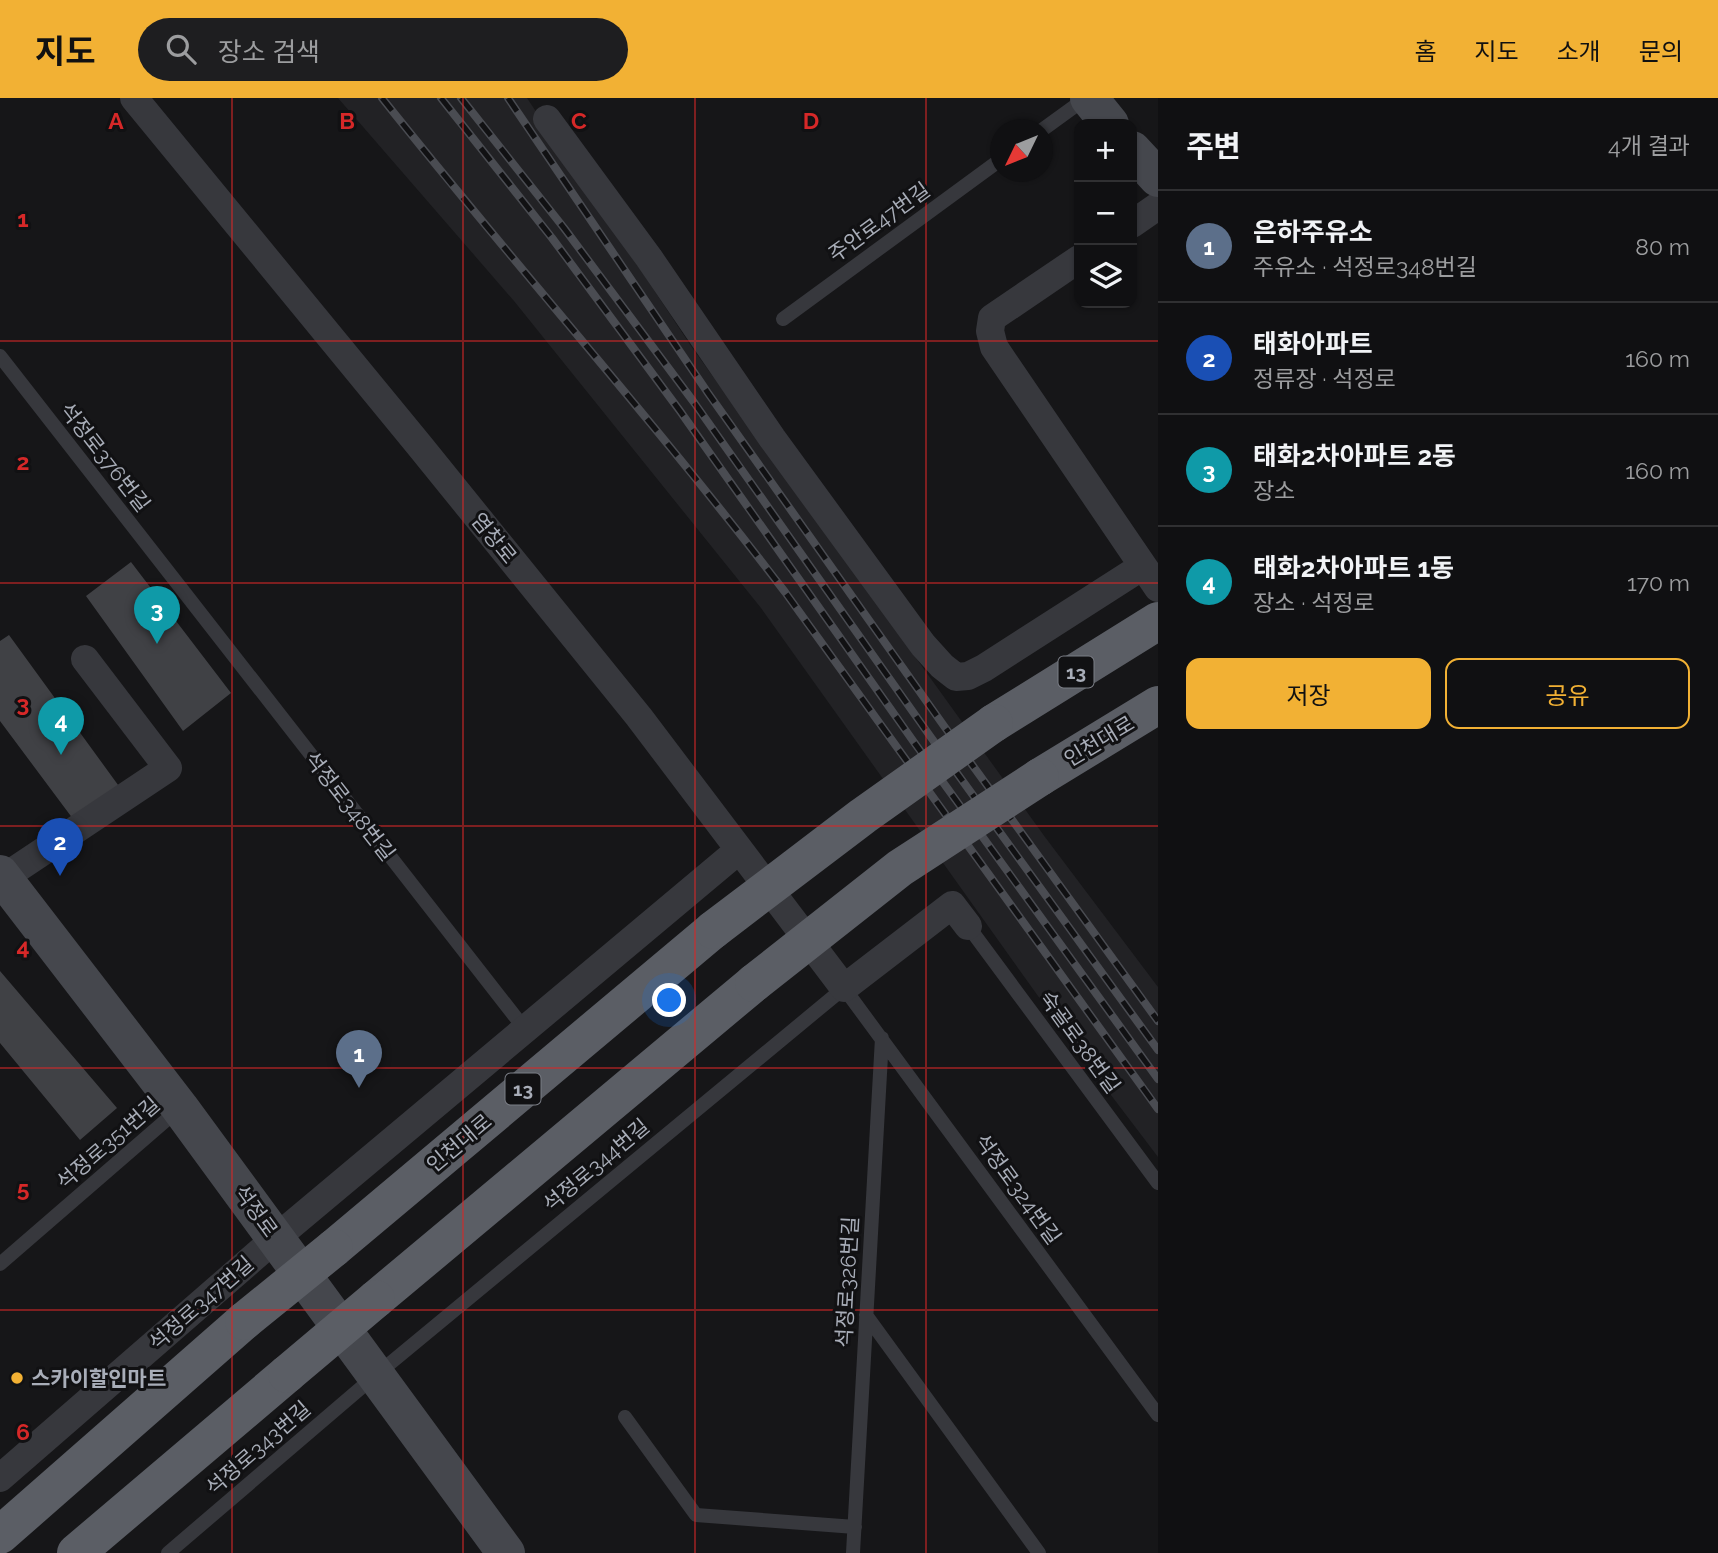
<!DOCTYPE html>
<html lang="ko">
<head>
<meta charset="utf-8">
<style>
  :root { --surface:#101012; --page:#1e1e20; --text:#f1f3f6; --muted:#9c9d9f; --line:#303032; --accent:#f2b134 }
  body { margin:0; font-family:Raleway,"Noto Sans KR",sans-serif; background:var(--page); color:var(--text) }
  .controls { position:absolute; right:21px; top:21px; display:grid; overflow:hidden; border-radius:14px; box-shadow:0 2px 5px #0004 }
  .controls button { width:63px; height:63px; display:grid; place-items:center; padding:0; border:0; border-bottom:2px solid var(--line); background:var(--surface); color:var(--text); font:35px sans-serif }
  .compass { position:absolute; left:990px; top:21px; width:63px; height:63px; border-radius:50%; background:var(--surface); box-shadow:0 2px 5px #0004; rotate:227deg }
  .you { position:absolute; left:670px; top:903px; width:24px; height:24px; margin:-18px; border:5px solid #fff; border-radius:50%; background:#1a73e8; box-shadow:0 0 0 10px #1a73e833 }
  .badge { display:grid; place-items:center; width:46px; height:46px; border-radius:50%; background:var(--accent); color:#fff; font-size:23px; font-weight:700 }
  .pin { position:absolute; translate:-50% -58px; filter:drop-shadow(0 2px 4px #0008) }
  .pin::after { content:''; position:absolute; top:37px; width:24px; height:21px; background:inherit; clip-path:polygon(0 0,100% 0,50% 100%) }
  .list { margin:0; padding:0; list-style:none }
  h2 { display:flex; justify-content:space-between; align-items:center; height:91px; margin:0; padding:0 28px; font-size:30px }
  h2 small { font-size:23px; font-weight:400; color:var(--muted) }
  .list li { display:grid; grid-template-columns:46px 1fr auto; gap:21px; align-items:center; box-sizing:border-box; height:112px; padding:0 28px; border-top:2px solid var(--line) }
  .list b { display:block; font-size:26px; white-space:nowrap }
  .list p { margin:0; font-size:23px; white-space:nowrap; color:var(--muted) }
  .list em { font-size:23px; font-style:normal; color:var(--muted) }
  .actions { display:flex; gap:14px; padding:21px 28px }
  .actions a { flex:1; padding:16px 0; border:2px solid var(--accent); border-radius:14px; text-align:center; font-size:24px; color:var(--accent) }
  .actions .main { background:var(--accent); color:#111 }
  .icon { flex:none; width:38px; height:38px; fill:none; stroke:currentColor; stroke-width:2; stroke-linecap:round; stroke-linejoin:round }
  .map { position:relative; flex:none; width:1158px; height:1455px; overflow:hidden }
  header { display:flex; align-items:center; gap:42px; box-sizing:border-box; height:98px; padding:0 35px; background:var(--accent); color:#111 }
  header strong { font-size:33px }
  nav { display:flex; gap:38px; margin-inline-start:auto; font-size:24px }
  .search { width:490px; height:63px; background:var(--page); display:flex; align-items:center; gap:18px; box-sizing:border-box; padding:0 24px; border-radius:38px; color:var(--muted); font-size:26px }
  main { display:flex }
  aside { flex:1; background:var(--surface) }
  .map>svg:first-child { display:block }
  .built { fill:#222225 }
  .building { fill:#404145 }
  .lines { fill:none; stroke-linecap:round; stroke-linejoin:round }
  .service { stroke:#37383d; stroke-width:14 }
  .minor { stroke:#37383d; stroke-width:28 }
  .secondary { stroke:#45474d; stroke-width:38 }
  .trunk { stroke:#5b5e65; stroke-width:38 }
  .rail-casing { stroke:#4a4c52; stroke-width:8 }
  .rail { stroke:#111113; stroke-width:5; stroke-dasharray:16; stroke-linecap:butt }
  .trunk-bridge { stroke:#5b5e65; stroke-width:38 }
  .grid { fill:none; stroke:#d62828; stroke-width:2; stroke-opacity:0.55 }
  .poi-dot { fill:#f2b134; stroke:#111113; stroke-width:2.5 }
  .labels { text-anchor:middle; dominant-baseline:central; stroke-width:6; stroke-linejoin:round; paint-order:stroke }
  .shield { fill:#111113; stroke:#7b7e86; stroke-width:2 }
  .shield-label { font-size:19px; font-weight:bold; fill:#a8adb8 }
  .street-label { font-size:21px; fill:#a8adb8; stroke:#111113 }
  .poi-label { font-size:21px; font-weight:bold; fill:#a8adb8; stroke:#111113; text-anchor:start }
  .grid-label { font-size:23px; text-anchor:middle; font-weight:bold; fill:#d62828; stroke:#111113; stroke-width:6; stroke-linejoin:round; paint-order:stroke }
</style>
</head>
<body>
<header>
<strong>지도</strong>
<div class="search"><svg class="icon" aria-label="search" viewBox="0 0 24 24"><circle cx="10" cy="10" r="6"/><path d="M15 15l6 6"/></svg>장소 검색</div>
<nav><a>홈</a><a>지도</a><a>소개</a><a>문의</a></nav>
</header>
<main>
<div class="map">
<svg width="1158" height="1455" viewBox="0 0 1158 1455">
  <rect width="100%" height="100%" fill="#161618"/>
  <path class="built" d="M338 0H527L691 248 1045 739 1158 889V1059L1073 947 761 510 514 203Z"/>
  <path class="building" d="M131 464 231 595 183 633 86 498Z
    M9 537 121 691 76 725 0 623V543Z
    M0 873 117 1010 80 1042 0 945Z"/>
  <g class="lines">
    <path class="service" d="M1042 32 1086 0
      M783 221 1000 62
      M0 258 524 930
      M968 828 1158 1085
      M0 1166 179 1011
      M866 1217 1039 1455
      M625 1319 696 1417 855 1429
      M168 1455 376 1277 844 890 1158 1317
      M853 1455 882 940"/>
    <path class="minor" d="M134 0 419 347 639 619 844 890 952 807 968 828
      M547 21 649 160 772 340 923 547 942 568 956 579 968 578 984 570 1143 468
      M1132 126 1158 108
      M1079 161 992 220 990 233 994 249 1158 490
      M3 780 168 670 85 561
      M0 1380 276 1140 739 752"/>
    <path class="secondary" d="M1089 0 1110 26
      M1132 52 1158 80
      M0 776 180 1010 506 1455"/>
    <path class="trunk" d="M994 625 1158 523
      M1040 679 1158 607
      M334 1150 713 832
      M376 1201 754 885
      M0 1437 244 1223
      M76 1455 287 1276"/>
    <defs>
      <path id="rail" d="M382 0C514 166 656 325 785 494L1158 1011
        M441 0 552 140 680 313 916 647 1158 981
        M461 0 564 130 693 303 930 638 1158 952
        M508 0 708 295 944 628 1158 923"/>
    </defs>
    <use href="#rail" class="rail-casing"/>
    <use href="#rail" class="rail"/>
    <path class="trunk-bridge" d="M713 832 863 718 994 625
      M754 885 900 770 1040 679
      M244 1223 334 1150
      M287 1276 376 1201"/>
  </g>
  <path class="grid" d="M232 0V1455M463 0V1455M695 0V1455M926 0V1455M0 243H1158M0 485H1158M0 728H1158M0 970H1158M0 1212H1158"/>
  <circle class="poi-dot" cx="17" cy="1280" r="7"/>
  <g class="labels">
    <g class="shield">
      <rect x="1058.5" y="558.5" width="35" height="31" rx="5"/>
      <rect x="505.5" y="975.5" width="35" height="31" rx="5"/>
    </g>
    <g class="shield-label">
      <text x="1076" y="574">13</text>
      <text x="523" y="991">13</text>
    </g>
    <g class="street-label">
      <text transform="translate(879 124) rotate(-36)">주안로47번길</text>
      <text transform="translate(105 359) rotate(52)">석정로376번길</text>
      <text transform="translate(494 440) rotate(51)">염창로</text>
      <text transform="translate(1099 643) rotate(-31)">인천대로</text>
      <text transform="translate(350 708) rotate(52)">석정로348번길</text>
      <text transform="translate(1080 944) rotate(54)">숙골로38번길</text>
      <text transform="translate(108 1045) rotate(-41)">석정로351번길</text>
      <text transform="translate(459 1045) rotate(-40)">인천대로</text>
      <text transform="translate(596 1067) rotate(-40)">석정로344번길</text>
      <text transform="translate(1018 1091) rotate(54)">석정로324번길</text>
      <text transform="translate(256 1113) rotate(54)">석정로</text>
      <text transform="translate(847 1184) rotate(-87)">석정로326번길</text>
      <text transform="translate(201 1205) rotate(-41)">석정로347번길</text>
      <text transform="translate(258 1350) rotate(-41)">석정로343번길</text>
    </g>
    <g class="poi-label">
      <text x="31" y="1280">스카이할인마트</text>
    </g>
  </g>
  <g class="grid-label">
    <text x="116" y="31">A</text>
    <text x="347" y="31">B</text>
    <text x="579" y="31">C</text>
    <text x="811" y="31">D</text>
    <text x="23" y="129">1</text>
    <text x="23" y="372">2</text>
    <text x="23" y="614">3</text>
    <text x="23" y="857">4</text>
    <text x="23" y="1099">5</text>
    <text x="23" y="1342">6</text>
  </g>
</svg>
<div class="controls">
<button>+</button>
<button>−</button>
<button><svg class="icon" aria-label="layers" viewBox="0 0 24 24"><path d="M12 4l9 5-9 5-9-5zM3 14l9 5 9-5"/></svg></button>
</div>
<svg class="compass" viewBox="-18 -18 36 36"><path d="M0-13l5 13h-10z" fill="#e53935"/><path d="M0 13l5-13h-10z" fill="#9c9d9f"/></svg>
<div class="you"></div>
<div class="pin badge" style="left:359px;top:990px;background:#5c6f8a">1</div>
<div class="pin badge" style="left:60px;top:778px;background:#1a4fb4">2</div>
<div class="pin badge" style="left:157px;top:546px;background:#0f9aa8">3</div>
<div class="pin badge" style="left:61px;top:657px;background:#0f9aa8">4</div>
</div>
<aside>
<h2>주변<small>4개 결과</small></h2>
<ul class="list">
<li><span class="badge" style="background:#5c6f8a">1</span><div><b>은하주유소</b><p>주유소 · 석정로348번길</p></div><em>80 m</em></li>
<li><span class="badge" style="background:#1a4fb4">2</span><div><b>태화아파트</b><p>정류장 · 석정로</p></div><em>160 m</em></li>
<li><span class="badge" style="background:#0f9aa8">3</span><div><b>태화2차아파트 2동</b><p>장소</p></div><em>160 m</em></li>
<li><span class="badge" style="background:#0f9aa8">4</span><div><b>태화2차아파트 1동</b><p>장소 · 석정로</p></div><em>170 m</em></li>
</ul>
<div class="actions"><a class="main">저장</a><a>공유</a></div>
</aside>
</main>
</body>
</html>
